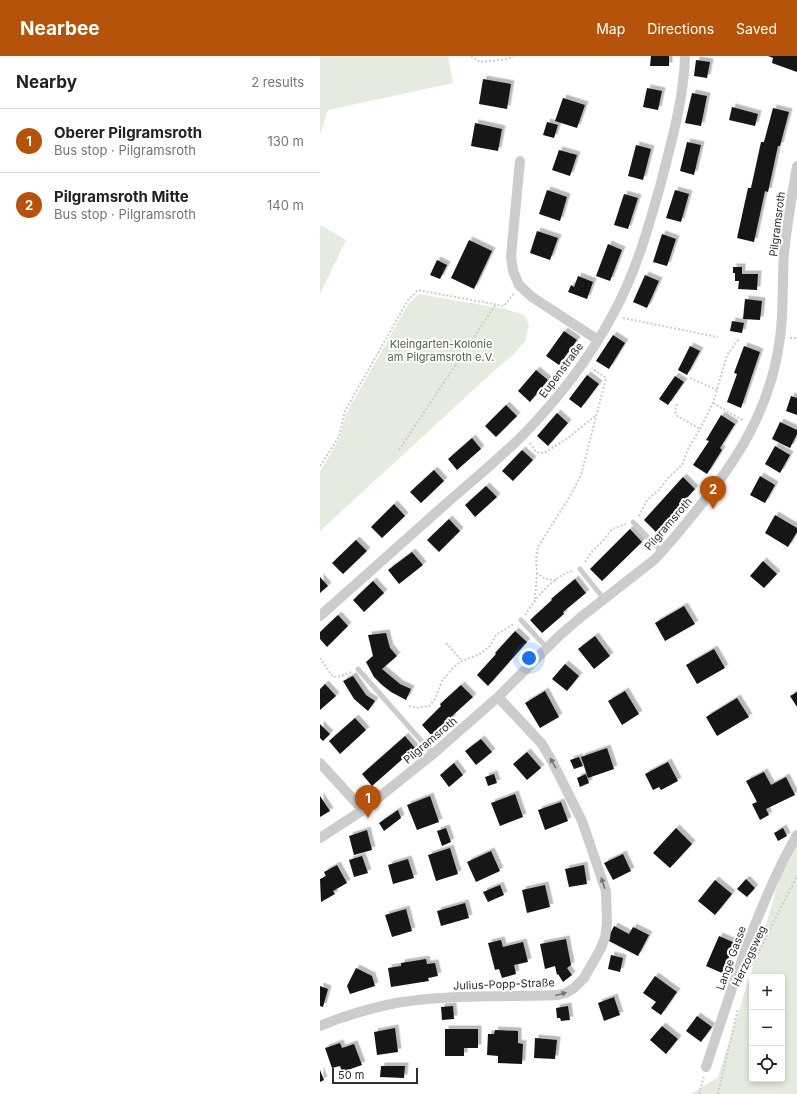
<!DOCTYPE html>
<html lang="en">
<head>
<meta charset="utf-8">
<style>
  :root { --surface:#fff; --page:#f2f2f2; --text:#202124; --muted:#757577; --line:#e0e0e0; --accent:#b45309 }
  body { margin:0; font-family:Inter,sans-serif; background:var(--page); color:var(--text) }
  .controls { position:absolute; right:12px; bottom:12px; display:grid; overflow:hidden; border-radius:4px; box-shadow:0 2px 6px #0003 }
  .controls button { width:36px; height:36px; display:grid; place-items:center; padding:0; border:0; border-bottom:1px solid var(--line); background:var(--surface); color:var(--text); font:20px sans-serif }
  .scale { position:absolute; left:12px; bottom:10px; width:86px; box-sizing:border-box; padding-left:4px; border:2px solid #2f2f2f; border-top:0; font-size:11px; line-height:14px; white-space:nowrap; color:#2f2f2f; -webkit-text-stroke:3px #fff; paint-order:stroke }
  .you { position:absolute; left:209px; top:602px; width:14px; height:14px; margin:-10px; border:3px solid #fff; border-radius:50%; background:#1a73e8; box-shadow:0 0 0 6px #1a73e833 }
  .badge { display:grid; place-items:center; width:26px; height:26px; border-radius:50%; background:var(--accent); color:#fff; font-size:13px; font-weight:700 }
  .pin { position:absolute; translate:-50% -33px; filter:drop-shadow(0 1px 2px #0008) }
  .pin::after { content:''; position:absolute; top:21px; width:14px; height:12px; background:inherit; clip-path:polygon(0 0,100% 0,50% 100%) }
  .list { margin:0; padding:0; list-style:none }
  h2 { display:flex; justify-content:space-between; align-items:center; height:52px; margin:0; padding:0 16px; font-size:17px }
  h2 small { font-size:13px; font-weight:400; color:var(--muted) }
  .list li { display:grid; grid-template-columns:26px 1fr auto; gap:12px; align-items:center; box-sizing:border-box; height:64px; padding:0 16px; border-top:1px solid var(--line) }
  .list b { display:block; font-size:15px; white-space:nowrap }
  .list p { margin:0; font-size:13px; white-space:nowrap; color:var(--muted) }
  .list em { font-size:13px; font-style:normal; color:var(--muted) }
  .icon { flex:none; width:22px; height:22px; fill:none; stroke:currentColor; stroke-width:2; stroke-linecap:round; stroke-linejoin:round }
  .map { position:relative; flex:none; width:477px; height:1038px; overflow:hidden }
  header { display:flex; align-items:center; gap:24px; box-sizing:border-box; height:56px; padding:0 20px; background:var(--accent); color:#fff }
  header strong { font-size:19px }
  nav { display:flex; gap:22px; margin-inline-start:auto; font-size:14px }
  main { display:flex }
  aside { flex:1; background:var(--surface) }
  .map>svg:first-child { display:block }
  .green { fill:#e5ebdf; fill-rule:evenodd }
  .building { fill:#161616; filter:url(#shadow) }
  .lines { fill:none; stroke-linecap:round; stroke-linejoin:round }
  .path { stroke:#ccc; stroke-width:2; stroke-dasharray:2 2; stroke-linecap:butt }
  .lane { stroke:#ccc; stroke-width:5 }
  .street { stroke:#ccc; stroke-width:10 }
  .oneway { fill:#767676 }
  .labels { text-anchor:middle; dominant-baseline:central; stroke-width:4; stroke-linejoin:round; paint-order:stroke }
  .street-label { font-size:11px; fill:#2f2f2f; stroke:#fff }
  .park-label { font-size:11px; fill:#526840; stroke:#fff }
</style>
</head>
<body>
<header>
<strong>Nearbee</strong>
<nav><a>Map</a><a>Directions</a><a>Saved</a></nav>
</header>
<main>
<aside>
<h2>Nearby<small>2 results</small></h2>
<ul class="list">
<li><span class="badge">1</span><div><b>Oberer Pilgramsroth</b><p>Bus stop · Pilgramsroth</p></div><em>130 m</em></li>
<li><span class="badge">2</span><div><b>Pilgramsroth Mitte</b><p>Bus stop · Pilgramsroth</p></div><em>140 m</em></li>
</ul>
</aside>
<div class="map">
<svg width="477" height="1038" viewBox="0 0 477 1038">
  <defs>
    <filter id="shadow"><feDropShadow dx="3.5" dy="-3.5" stdDeviation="0" flood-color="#0004"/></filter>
  </defs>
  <rect width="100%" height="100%" fill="#fff"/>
  <path class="green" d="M0 0H128L133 27 8 54 0 78Z
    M0 169 26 184 0 238Z
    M99 238 185 253 204 259 209 269 205 285 195 297 174 315 0 475V415L19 384 26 358 89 247Z
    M477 790V1038H371L398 1021 448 862 458 827ZM432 921H462V1023H432Z"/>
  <path class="building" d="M331 0H349V10H330Z
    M448 0H477V16L452 7 453 2Z
    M376 4 390 6 387 22 374 20Z
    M163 23 191 28 187 53 159 48Z
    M327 32 342 35 338 54 323 51Z
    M372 37 387 40 381 70 365 67Z
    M243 42 265 49 257 72 235 65Z
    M412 51 438 58 435 70 409 64Z
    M453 52 469 56 460 90H458L448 136 445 135 434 186 417 182 428 132H431L441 86H444Z
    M227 66 238 69 234 82 223 79Z
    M155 67 182 73 178 95 151 90Z
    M367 86 381 89 374 119 360 115Z
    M316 89 331 93 323 124 308 120Z
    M239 94 257 99 250 120 232 114Z
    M227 134 247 141 240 165 219 158Z
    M355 134 369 138 361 166 346 162Z
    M304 138 318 142 308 173 294 169Z
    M217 175 238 182 230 204 210 197Z
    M342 178 356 183 347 210 333 206Z
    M149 184 172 195 154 233 131 222Z
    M288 188 302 194 290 225 276 220Z
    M117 204 127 209 120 223 110 219Z
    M413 211H422V218H438L437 234 418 233 419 225H415V217H413Z
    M325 219 339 225 327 252 313 246Z
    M258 220 273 226 267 243 248 236 251 229 254 231Z
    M425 243 442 245 440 264 423 263Z
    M412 265 424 267 422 277 410 275Z
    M244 275 257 284 239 309 226 300Z
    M293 279 305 287 289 313 276 305Z
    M370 290 380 295 367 319 358 314Z
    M424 290 440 296 421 352 407 346 417 318 414 317Z
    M216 314 228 324 210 346 198 335Z
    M267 319 279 328 261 352 249 343Z
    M355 320 364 326 348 349 339 343Z
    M471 340 477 342V359L466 355Z
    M186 349 197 360 176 381 165 370Z
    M237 357 248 367 228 390 217 380Z
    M401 359 415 368 400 392 402 394 387 418 373 409 389 385 386 384Z
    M460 366 477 374V378L470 392 452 383Z
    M152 382 161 393 137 414 128 403Z
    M455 390 470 399 460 417 445 408Z
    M202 394 213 404 193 425 182 415Z
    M114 414 124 425 101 447 90 436Z
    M440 420 455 429 445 447 430 439Z
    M363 421 375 433 336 476 324 464Z
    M166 430 177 441 155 461 145 449Z
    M74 448 85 460 62 482 51 471Z
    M455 459 477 472V476L468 491 445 477Z
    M129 463 140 475 119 496 107 484Z
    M310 473 322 486 282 525 270 513Z
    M36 484 47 495 23 518 12 507Z
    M92 496 103 509 79 528 68 514Z
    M443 505 457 518 444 532 430 520Z
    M0 521 8 530 0 537Z
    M255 523 266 537 243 556 244 558 222 577 210 564 232 544 231 543Z
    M53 525 64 537 44 556 33 544Z
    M364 550 375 568 345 585 335 567Z
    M18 559 28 570 7 591 0 583V576Z
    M195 575 207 586 168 630 157 619 176 598 175 597Z
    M66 577 70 592 77 600 62 613 80 628 91 633 86 644 71 636 62 629 54 621 46 606 53 600 48 579Z
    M275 580 290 600 274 613 258 593Z
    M394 593 405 612 377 628 366 609Z
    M245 608 259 620 247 635 232 623Z
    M33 620 46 639 55 645 48 655 34 643 23 625Z
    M5 628 16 640 0 654V633Z
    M141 629 153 641 131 661 133 662 113 681 102 669 121 650 120 648Z
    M225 635 239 661 220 672 205 647Z
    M305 635 319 658 302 669 288 645Z
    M477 636V651L470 640Z
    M417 642 429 661 397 680 386 661Z
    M35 662 46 674 20 698 9 685Z
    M0 668 10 678 3 685 0 682Z
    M85 680 95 692 52 730 42 718Z
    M161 683 172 696 156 709 145 695Z
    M287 692 294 713 268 722 261 701Z
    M207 696 221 712 207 724 193 708Z
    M259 701 263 710 254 713 250 704Z
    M348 706 358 725 341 734 339 731 333 734 325 718Z
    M134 707 143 719 129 731 120 719Z
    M444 716 451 729 466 721 475 739 446 753 449 759 440 764 432 748 437 746 426 725Z
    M174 718 177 727 168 730 165 721Z
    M266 718 269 727 260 731 257 722Z
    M195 738 203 761 180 770 171 747Z
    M0 740 10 755 0 761Z
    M110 740 119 766 97 774 87 749Z
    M241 746 248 765 225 774 218 754Z
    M78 754 81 762 64 775 59 767Z
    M126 772 131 786 122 790 117 775Z
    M356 772 372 788 350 812 333 797Z
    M463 772 467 780 458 785 454 777Z
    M47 774 52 794 34 799 29 780Z
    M130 792 138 818 116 825 108 799Z
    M171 795 180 815 156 826 147 806Z
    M303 798 311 815 293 824 284 807Z
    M42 800 48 817 34 821 29 804Z
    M88 803 94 822 73 828 68 809Z
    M17 809 27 827 13 835 15 838 1 846 0 823 6 820 4 816Z
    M264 809 267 828 249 831 245 813Z
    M426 823 435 832 427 841 417 833Z
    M395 824 412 838 395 859 378 845Z
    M180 829 184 839 168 846 163 836Z
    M225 829 230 851 207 857 202 834Z
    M145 847 149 862 121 870 117 855Z
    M86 853 92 875 72 881 65 859Z
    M294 870 309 878 313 871 329 879 318 900 287 884Z
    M399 880 415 887 402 917 386 910Z
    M246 883 251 909 247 912 252 919 243 926 238 918 237 919 235 910 225 913 220 888Z
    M181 884 183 891 203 886 208 906 194 909 196 918 182 922 179 913 175 914 168 887Z
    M291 899 303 902 300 916 288 913Z
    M106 903 107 908 115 907 118 920 108 922 109 925 71 931 68 912 81 910V907Z
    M36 912 52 920 55 930 30 938 27 930Z
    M335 920 357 936 341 959 331 952 336 946 323 937Z
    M0 930 8 933 3 951 0 950Z
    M294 941 300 959 284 965 278 947Z
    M133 950 134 963 122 964 121 951Z
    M248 950 250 964 241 965 240 962H237L236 952Z
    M377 960 392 971 381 986 366 975Z
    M342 970 358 983 346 998 330 984Z
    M75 972 78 996 57 999 54 976Z
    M125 973H158V992H144V1000H125Z
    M175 974 198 975V987L203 988 202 1008 178 1007V1000L167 999 168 978H174Z
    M215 982 237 984 235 1003 214 1002Z
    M20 987 22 992 34 988 42 1009 22 1016 20 1010 12 1012 5 992Z
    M61 1010H85L84 1022 60 1021Z
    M0 1014 4 1024 0 1026Z"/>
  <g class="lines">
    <path class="path" d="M151 0 160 6 188 3 193 0
      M303 262 398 281
      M470 282H477
      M370 322 397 334
      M393 347 424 365
      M357 348 355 355 356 359 380 373
      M210 387 216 396 224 397 248 382 275 360
      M79 394 176 248
      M0 410 19 381 25 355 88 244 98 234 184 250 194 237
      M319 460 327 444 339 434 347 423 362 409 368 393 380 373 393 347 407 299 419 283
      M265 506 273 494 283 485 292 473 306 468
      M236 524 225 523 217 517 216 503 218 491 252 437 261 419 286 322 272 312
      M215 543 217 518
      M205 559C216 542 232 521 252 515
      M126 587 142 605
      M0 602 13 621 21 620 32 616
      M89 650 97 652 109 650 115 643 122 625 133 612 142 605 160 598 170 590 176 579 194 568
      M432 909 477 820
      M379 1038 384 1020
      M398 1038 418 952"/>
    <path class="lane" d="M313 466 342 496
      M260 513 284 543
      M201 564 227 592
      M38 613 113 698"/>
    <path class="street" d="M200 105 191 200 193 215 199 229 212 241 278 284
      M0 560C40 524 80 489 120 453 147 429 177 405 203 379 237 344 269 303 292 260 316 217 329 170 342 123 352 83 364 42 365 0
      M0 707 43 754
      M0 782 43 754 113 698 178 641 239 580 261 561 334 504C347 491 359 476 371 461 416 407 451 353 460 282 464 254 462 225 464 197 467 168 472 139 477 110
      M0 970C24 960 50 952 76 947 127 938 186 941 238 939L246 937 254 932 264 922 280 894 285 882 287 867 286 835 262 765 233 707 222 688 178 641
      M386 1011C412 933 436 851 477 779"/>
  </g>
  <defs><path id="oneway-solid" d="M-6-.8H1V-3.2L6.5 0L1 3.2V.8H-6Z"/></defs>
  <g class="oneway">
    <use href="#oneway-solid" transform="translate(233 707) rotate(-119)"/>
    <use href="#oneway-solid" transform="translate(283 827) rotate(-108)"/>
    <use href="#oneway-solid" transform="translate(241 938) rotate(-15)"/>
  </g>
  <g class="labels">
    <g class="street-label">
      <text transform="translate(457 168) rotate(-83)">Pilgramsroth</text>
      <text transform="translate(241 314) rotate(-53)">Eupenstraße</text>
      <text transform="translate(348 468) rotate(-49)">Pilgramsroth</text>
      <text transform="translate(110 684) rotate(-40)">Pilgramsroth</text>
      <text transform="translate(429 900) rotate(-65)">Herzogsweg</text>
      <text transform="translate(411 902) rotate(-70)">Lange Gasse</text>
      <text transform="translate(184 928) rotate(-2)">Julius-Popp-Straße</text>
    </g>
    <g class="park-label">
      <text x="121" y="288">Kleingarten-Kolonie<tspan x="121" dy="13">am Pilgramsroth e.V.</tspan></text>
    </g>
  </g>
</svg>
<div class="controls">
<button>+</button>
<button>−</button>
<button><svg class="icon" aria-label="locate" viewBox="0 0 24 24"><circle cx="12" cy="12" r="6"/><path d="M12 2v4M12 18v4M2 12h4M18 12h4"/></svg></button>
</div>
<div class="scale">50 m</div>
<div class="you"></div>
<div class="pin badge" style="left:48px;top:762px">1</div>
<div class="pin badge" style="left:393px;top:453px">2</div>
</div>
</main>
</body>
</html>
